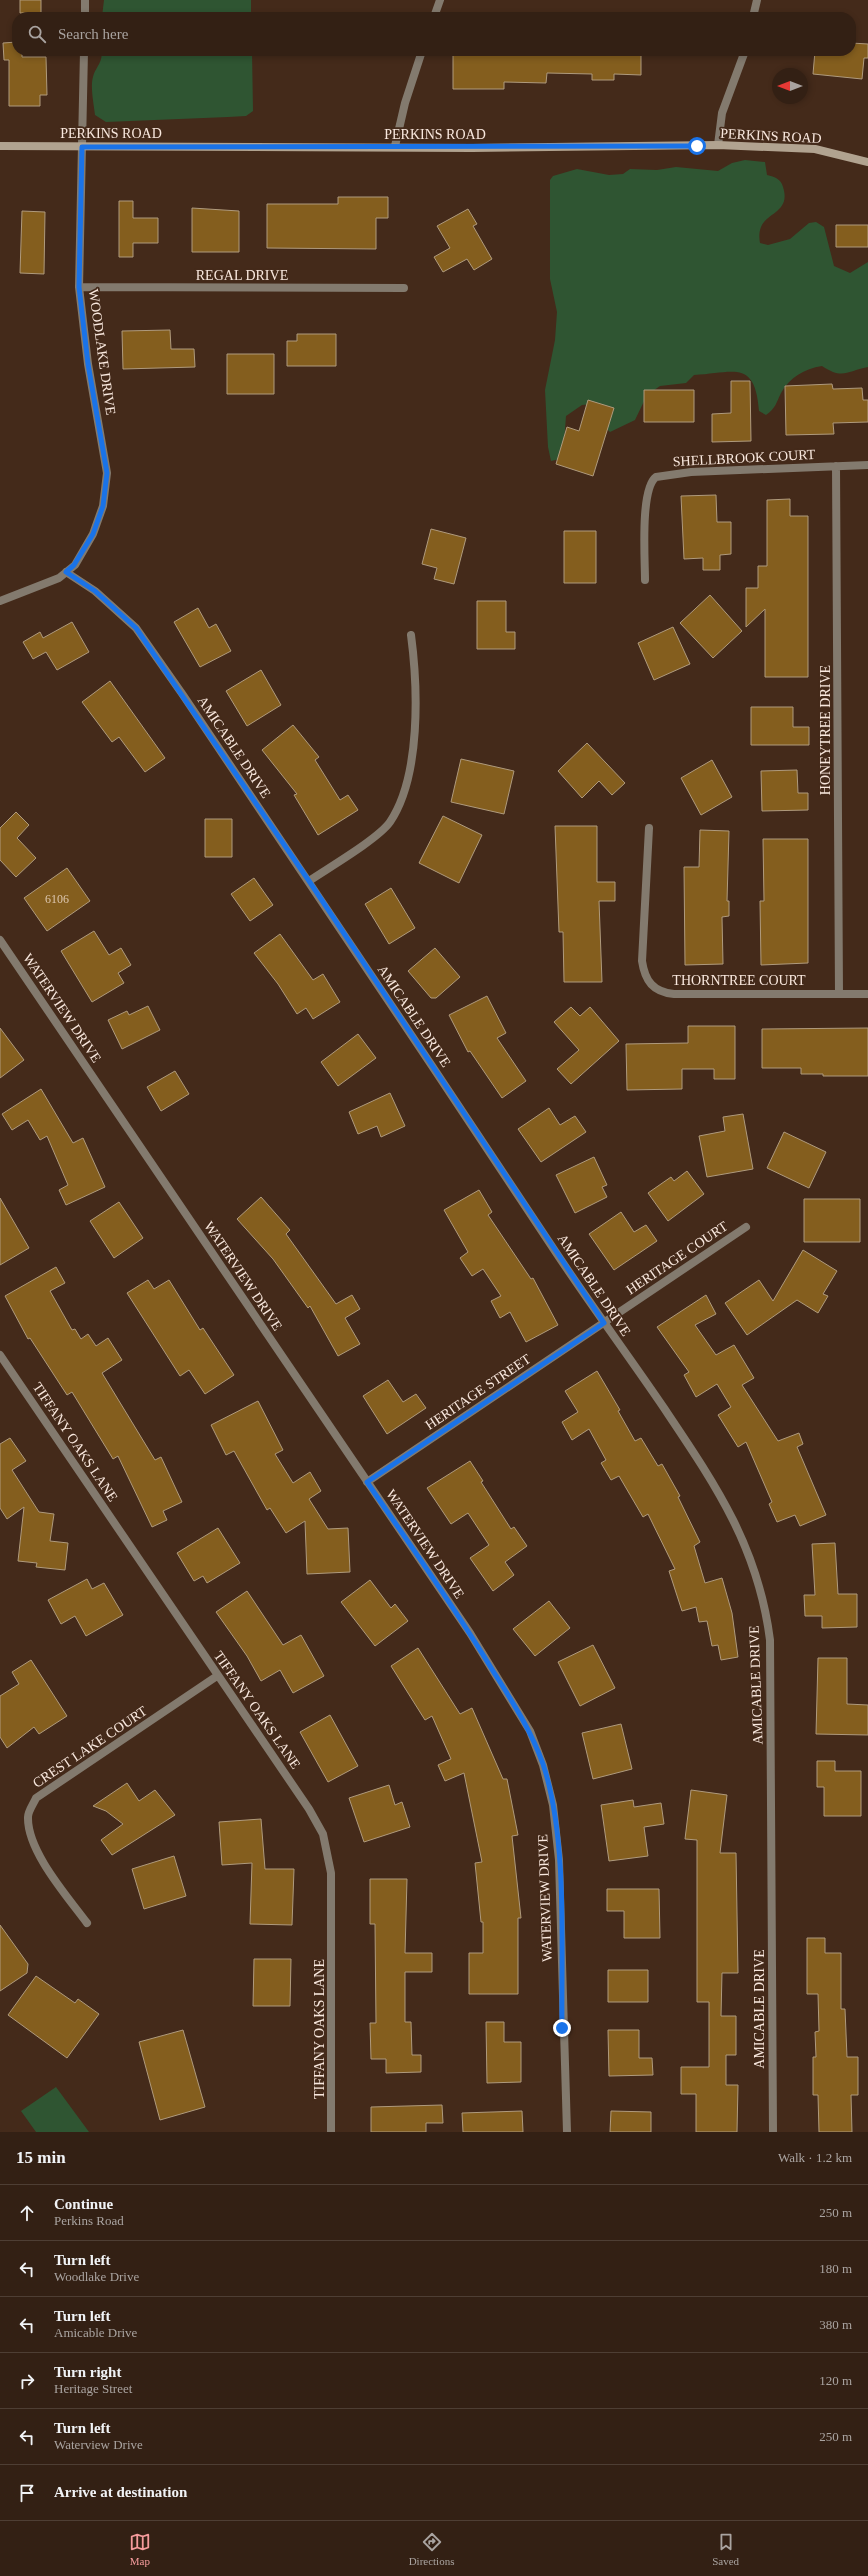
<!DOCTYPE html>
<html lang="en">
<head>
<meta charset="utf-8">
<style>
  :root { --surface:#332014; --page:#3b281d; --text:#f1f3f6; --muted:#a9a3a0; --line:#4e3e34; --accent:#f59b9c }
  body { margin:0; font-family:Georgia,serif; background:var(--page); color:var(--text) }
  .compass { position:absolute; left:772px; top:68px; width:36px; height:36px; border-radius:50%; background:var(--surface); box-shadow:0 2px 6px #0003; rotate:270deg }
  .stop { position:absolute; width:12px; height:12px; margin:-9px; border:3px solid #1a73e8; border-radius:50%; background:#fff }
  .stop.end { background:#1a73e8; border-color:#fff; box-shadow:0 1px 4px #0008 }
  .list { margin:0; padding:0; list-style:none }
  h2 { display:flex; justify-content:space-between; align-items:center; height:52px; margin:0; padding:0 16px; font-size:17px }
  h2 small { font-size:13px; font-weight:400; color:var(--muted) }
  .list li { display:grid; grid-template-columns:26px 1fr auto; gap:12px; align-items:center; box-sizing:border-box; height:56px; padding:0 16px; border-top:1px solid var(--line) }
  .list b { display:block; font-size:15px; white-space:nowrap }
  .list p { margin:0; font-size:13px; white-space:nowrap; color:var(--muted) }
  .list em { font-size:13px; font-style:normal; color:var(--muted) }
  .icon { flex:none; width:22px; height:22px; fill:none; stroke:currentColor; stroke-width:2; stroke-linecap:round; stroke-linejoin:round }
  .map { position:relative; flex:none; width:868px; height:2132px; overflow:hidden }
  .search { position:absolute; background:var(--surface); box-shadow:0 2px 6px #0003; left:12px; right:12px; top:12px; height:44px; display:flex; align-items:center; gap:10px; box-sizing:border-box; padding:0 14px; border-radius:16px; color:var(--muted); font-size:15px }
  .sheet { height:388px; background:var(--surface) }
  nav { display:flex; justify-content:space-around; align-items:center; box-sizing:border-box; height:56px; border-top:1px solid var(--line); background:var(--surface); font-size:11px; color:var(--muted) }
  nav a { display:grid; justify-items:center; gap:2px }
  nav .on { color:var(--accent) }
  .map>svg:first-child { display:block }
  .green { fill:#2f5532 }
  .building { fill:#845e1e; stroke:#af9a7d }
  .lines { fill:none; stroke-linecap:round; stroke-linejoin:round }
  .minor { stroke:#837a6e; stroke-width:8 }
  .secondary { stroke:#b1a390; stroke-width:8 }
  .route { stroke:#1a73e8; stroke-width:5 }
  .labels { text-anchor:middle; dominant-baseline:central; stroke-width:3.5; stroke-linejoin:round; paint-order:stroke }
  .number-label { font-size:12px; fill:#dcc6ae }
  .street-label { font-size:14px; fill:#f9e8de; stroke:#442a1a }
</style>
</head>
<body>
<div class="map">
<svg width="868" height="2132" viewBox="0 0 868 2132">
  <rect width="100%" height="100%" fill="#442a1a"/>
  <path class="green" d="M104 0H251V17H102Z
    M101 51H252L253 111 246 116 228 117 106 122 95 115C94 105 90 87 93 77 95 68 104 61 101 51Z
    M745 160 765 162 767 175C775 177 781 179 783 187 791 212 767 212 761 227 759 232 759 238 760 243L768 245 790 239 809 223 816 222 824 227 834 266 850 273 868 262V367C847 371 843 380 822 366 804 369 790 377 781 393 776 403 776 408 766 415L759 411C755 359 734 373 694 375L686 383 660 386 647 395 635 420 610 432 603 425 593 404 582 405 566 416 564 443 560 459 551 461 548 447 545 390 555 340 557 312 550 279V180L553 176 577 169 609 175 623 174 630 169 657 170 676 167 718 171 732 163Z
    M56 2087 89 2132H36L21 2111Z"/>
  <path class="building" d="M20 0H41V13H20Z
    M17 42V51H22V57H46L47 95H40V106H9V60H4L3 43Z
    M851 43 868 44V58H864L862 79 813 74 815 51H851Z
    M453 51H641V75L614 74V80H592V74L547 73 546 83 504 82V89H453Z
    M338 197H388V218H376V249L267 248V204H338Z
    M119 201H133V218H158V243H133V257H119Z
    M192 208 239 211V252H192Z
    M468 209 477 224 473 226 492 259 474 270 467 259 443 272 434 257 450 248 437 226Z
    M22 211 45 212 44 274 20 273Z
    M836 225H868V247H836Z
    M170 330 171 349H194L195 367 123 369 122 331Z
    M297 334H336V366H287V341H297Z
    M227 354H274V394H227Z
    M731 381H750L751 441 712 442V414L731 413Z
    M832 384 833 389 862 388 863 400H868V422L833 423 834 434 786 435 785 386Z
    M644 390H694V422H644Z
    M588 400 614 408 593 476 556 464 567 427 579 431Z
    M716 495 717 522H731V554L720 555V570H703V558L684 559 681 496Z
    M790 499V516H808V677H765V609L746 627V588H758V566H767V500Z
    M431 529 466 538 454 584 434 579 437 568 422 564Z
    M564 531H596V583H564Z
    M710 595 742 631 713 658 680 623Z
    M477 601H506V632H515V649H477Z
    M198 608 209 628 216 624 231 651 200 667 174 622Z
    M72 622 89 652 57 670 46 652 33 659 23 642 40 632 43 638Z
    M673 627 690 664 654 680 638 643Z
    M261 670 281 705 247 726 226 691Z
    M110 681 165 758 145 772 119 737 112 742 82 702Z
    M751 707H793V727H809V745H751Z
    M293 725 319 757 315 760 340 800 348 795 358 810 318 835 294 795 297 794 262 750Z
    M587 743 625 783 612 795 599 781 582 798 558 771Z
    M461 759 514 771 504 814 451 802Z
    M712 760 732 797 701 815 681 778Z
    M797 770 798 793H808V810L762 811 761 771Z
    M16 812 29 825 17 838 36 858 16 877 0 860V828Z
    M443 816 482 835 459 883 419 863Z
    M205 819H232V857H205Z
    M555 826H597V882H615V901H599L602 982H564L563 932H559Z
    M700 830 729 831 727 901H729V916L722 917 723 964 685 965 684 867H699Z
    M763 839H808V963L761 965 760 901H764Z
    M67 868 90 901 47 931 24 898Z
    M254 878 273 905 250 921 231 894Z
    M391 888 415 928 389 944 365 904Z
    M94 931 109 955 121 948 131 965 118 973 124 983 92 1002 61 951Z
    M280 934 313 980 323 974 340 1002 313 1019 306 1008 297 1014 278 984 254 953Z
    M435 948 460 977 436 998H431L408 971Z
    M487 996 506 1033 497 1038 526 1081 502 1098 470 1051 468 1052 449 1015Z
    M148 1006 160 1030 122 1049 108 1020 127 1011 129 1015Z
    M571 1007 580 1016 590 1007 619 1041 571 1084 557 1069 579 1050 554 1022Z
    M688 1026H735V1079H714V1069H682V1089L627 1090 626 1044 688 1043Z
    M0 1028 24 1060 0 1078Z
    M868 1028V1076H823V1074H801V1068H762V1029Z
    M358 1034 376 1058 338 1086 321 1062Z
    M175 1071 189 1094 161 1111 147 1087Z
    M41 1089 73 1143 83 1138 105 1187 66 1205 59 1190 68 1185 47 1136 40 1140 28 1120 12 1130 2 1114Z
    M390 1093 405 1126 381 1137 377 1126 358 1134 349 1112Z
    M549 1108 560 1125 575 1116 586 1132 541 1162 518 1129Z
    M743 1114 753 1169 707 1177 699 1136 725 1131 723 1117Z
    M784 1132 826 1152 809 1188 767 1168Z
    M594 1157 607 1185 602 1187 607 1197 575 1213 556 1175Z
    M687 1171 704 1194 668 1221 648 1193 671 1177 674 1181Z
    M479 1190 492 1212 488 1215 531 1279 533 1278 558 1325 526 1342 510 1312 500 1318 491 1301 501 1296 483 1269 472 1276 460 1258 468 1252 444 1210Z
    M261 1197 290 1230 286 1234 336 1304 352 1295 360 1309 345 1318 360 1344 338 1356 310 1306 308 1308 273 1259 237 1219Z
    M0 1198 29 1248 0 1265Z
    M804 1199H860V1242H804Z
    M119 1202 143 1238 114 1258 90 1221Z
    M621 1212 634 1232 646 1225 657 1241 614 1270 589 1234Z
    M803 1250 837 1271 823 1294 828 1296 818 1313 797 1300 747 1335 725 1303 759 1280 773 1301Z
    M56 1267 65 1283 50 1291 72 1330 75 1329 81 1339 88 1334 96 1346 108 1338 122 1360 102 1373 155 1460 161 1457 182 1502 163 1511 167 1520 152 1527 118 1456 113 1459 72 1392 67 1395 30 1338 28 1339 5 1296Z
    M148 1280 154 1289 169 1280 200 1330 203 1328 234 1375 205 1394 189 1370 180 1376 127 1293Z
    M706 1295 716 1314 695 1325 716 1355 734 1345 754 1378 742 1385 778 1441 799 1433 803 1444 797 1447 826 1515 800 1526 795 1515 777 1522 769 1504 772 1502 746 1442 738 1447 718 1415 731 1407 717 1384 696 1397 684 1375 689 1372 657 1327Z
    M597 1371 620 1410 618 1411 635 1441 641 1438 658 1466 662 1464 680 1496 678 1497 700 1542 694 1546 705 1583 722 1578 732 1613 738 1657 721 1660 718 1645 712 1646 707 1621 699 1622 696 1607 682 1611 669 1571 675 1569 648 1514 643 1517 619 1476 611 1480 601 1463 606 1460 589 1429 572 1440 562 1422 578 1412 565 1391Z
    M388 1380 403 1402 416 1394 426 1408 387 1434 363 1396Z
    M258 1401 283 1450 275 1454 293 1483 310 1472 321 1491 309 1499 328 1529 348 1528 350 1572 307 1574 305 1521 286 1533 270 1508 267 1510 234 1451 226 1455 211 1425Z
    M10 1438 26 1461 12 1470 39 1512 54 1514 50 1541 68 1543 65 1570 36 1567 37 1563 18 1561 24 1507 7 1519 0 1508V1444Z
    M470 1461 483 1481 481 1482 511 1529 514 1527 527 1546 505 1562 514 1575 493 1591 470 1558 489 1545 468 1513 451 1524 427 1488Z
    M218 1528 240 1563 207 1583 203 1576 194 1581 177 1553Z
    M835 1543 838 1594H857V1627L822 1628V1616H805L804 1595H815L812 1544Z
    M87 1579 92 1589 104 1583 123 1615 86 1636 75 1616 61 1624 48 1600Z
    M370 1580 391 1608 395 1604 408 1621 375 1646 341 1602Z
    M247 1591 283 1645 301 1635 324 1676 293 1693 280 1670 261 1681 247 1656 216 1612Z
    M549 1601 570 1628 535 1656 513 1629Z
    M593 1645 615 1688 580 1706 558 1662Z
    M418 1648 460 1714 472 1708 503 1779H507L518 1835 512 1836 521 1918H518V1994H469V1953H483V1922H481L475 1863 482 1862 464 1773 445 1781 438 1765 451 1759 432 1716 425 1720 391 1666Z
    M818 1658H847V1704L868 1705V1735L816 1734Z
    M31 1660 67 1716 39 1734 34 1727 7 1748 0 1737V1696L19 1684 12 1672Z
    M330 1715 358 1766 328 1782 300 1732Z
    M621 1724 632 1769 593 1779 582 1733Z
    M817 1761H835V1771H861V1816H824V1787H817Z
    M127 1783 139 1801 155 1790 175 1815 112 1855 101 1840 123 1824 106 1811 93 1806Z
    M389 1785 395 1805 402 1802 410 1827 364 1842 349 1798Z
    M691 1790 727 1795 720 1853H736L738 1973H722L721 2016H736V2055H726V2085H738L737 2132H696V2094H681V2067H709V2002H697V1840L685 1839Z
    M633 1800 634 1807 661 1803 664 1824 644 1827 648 1856 609 1861 601 1805Z
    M261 1819 265 1869H294L292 1925 250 1924 252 1863 222 1865 219 1822Z
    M174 1856 186 1896 144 1909 132 1869Z
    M370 1879H407L405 1953H432V1972H405V2022H411L412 2055H421V2072L386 2073V2059H371L370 2023H376L375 1924H370Z
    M607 1889H659L660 1938H624V1911H607Z
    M0 1925 28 1964 27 1973 0 1991Z
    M807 1938H825V1953H841V2009H845L847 2057H858V2095H851L852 2132H819L818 2095H813V2057H816L815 2032 819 2031 818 1994H807Z
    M254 1959H291L290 2006H253Z
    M608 1970H648V2002H608Z
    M36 1976 75 2003 78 1999 99 2014 67 2058 8 2015Z
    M486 2022H504V2042H521V2082L487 2083Z
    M183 2030 205 2107 160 2120 139 2042Z
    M608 2030H639V2058H652L653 2075 609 2076Z
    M442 2105 443 2123H426V2132H371V2107Z
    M522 2111 523 2132H463L462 2113Z
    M611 2111 651 2112V2132H610Z"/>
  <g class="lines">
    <path class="minor" d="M85 0V17
      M434 17 440 0
      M753 17 757 0
      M718 145 722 113 745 51
      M395 146 405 103 422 51
      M79 287 404 288
      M836 466 839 994
      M66 572 95 591 136 628 183 695C308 880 432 1065 555 1251 590 1304 628 1355 664 1408 715 1484 758 1546 770 1640L773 2132
      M645 580C645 559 640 489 656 477L691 472 868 465
      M0 601 59 578 75 565 93 534 103 506 107 473 88 364 79 287 84 51
      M649 828 642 961C645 981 653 992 674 994H868
      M309 881C328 868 378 839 390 822 421 776 418 688 411 635
      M0 940 470 1633 530 1731 543 1765 553 1805 559 1860 567 2132
      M0 1355 309 1809 323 1834 331 1873V2132
      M367 1482 746 1227
      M87 1923C67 1896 27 1851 28 1817 28 1811 34 1803 36 1798L217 1676"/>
    <path class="secondary" d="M0 146 472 148 718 145 815 149 868 162"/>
  </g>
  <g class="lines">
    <path class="route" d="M562 2028C561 1947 568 1839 543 1764 531 1730 512 1701 493 1671 454 1606 410 1545 367 1482L604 1323 309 881 136 628 95 591 66 572 74 565 93 534 103 506 107 473 88 364 79 287 82 147 697 146"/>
  </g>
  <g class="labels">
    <g class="number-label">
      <text x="57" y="899">6106</text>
    </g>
    <g class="street-label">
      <text x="111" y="133">PERKINS ROAD</text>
      <text x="435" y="134">PERKINS ROAD</text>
      <text transform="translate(771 136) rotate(3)">PERKINS ROAD</text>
      <text x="242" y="275">REGAL DRIVE</text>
      <text transform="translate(102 352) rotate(82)">WOODLAKE DRIVE</text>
      <text transform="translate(744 458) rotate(-3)">SHELLBROOK COURT</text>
      <text transform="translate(825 730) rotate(-90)">HONEYTREE DRIVE</text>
      <text transform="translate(234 747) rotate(56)">AMICABLE DRIVE</text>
      <text x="739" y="980">THORNTREE COURT</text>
      <text transform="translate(62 1008) rotate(56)">WATERVIEW DRIVE</text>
      <text transform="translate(414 1016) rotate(56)">AMICABLE DRIVE</text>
      <text transform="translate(677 1258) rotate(-34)">HERITAGE COURT</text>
      <text transform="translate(243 1276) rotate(56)">WATERVIEW DRIVE</text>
      <text transform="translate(594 1285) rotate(56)">AMICABLE DRIVE</text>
      <text transform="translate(478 1392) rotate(-34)">HERITAGE STREET</text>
      <text transform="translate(75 1442) rotate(56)">TIFFANY OAKS LANE</text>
      <text transform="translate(425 1544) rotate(56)">WATERVIEW DRIVE</text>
      <text transform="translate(756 1685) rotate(-92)">AMICABLE DRIVE</text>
      <text transform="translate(257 1710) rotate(55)">TIFFANY OAKS LANE</text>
      <text transform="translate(90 1747) rotate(-34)">CREST LAKE COURT</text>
      <text transform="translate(545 1898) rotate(-92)">WATERVIEW DRIVE</text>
      <text transform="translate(759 2009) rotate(-90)">AMICABLE DRIVE</text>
      <text transform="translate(319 2029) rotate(-90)">TIFFANY OAKS LANE</text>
    </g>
  </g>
</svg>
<svg class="compass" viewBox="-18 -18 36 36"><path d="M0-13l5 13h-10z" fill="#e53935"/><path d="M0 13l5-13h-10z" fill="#a9a3a0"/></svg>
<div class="stop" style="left:697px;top:146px"></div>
<div class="stop end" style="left:562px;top:2028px"></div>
<div class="search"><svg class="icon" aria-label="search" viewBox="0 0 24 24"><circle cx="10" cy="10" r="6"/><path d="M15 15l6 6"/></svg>Search here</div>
</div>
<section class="sheet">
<h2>15 min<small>Walk · 1.2 km</small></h2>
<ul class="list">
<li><svg class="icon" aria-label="ahead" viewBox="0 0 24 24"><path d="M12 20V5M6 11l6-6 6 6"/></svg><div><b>Continue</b><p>Perkins Road</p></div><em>250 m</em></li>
<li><svg class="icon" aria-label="left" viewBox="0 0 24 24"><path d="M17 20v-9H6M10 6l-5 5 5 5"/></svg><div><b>Turn left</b><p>Woodlake Drive</p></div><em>180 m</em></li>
<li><svg class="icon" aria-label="left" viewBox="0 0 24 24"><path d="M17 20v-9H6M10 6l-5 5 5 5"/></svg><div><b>Turn left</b><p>Amicable Drive</p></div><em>380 m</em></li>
<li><svg class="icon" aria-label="right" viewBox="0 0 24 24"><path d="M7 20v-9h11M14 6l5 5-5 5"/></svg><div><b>Turn right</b><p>Heritage Street</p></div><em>120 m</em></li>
<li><svg class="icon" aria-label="left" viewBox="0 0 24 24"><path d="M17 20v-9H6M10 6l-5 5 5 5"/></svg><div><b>Turn left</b><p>Waterview Drive</p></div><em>250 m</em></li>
<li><svg class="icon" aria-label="arrive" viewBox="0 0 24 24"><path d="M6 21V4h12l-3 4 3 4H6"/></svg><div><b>Arrive at destination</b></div></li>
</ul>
</section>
<nav>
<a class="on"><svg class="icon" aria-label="map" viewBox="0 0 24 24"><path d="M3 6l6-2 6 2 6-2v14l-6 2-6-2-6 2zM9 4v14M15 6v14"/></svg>Map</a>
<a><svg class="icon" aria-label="directions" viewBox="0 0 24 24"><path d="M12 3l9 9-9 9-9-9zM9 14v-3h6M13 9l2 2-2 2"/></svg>Directions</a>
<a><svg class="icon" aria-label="saved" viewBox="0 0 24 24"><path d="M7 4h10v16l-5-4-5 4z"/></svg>Saved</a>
</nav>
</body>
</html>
